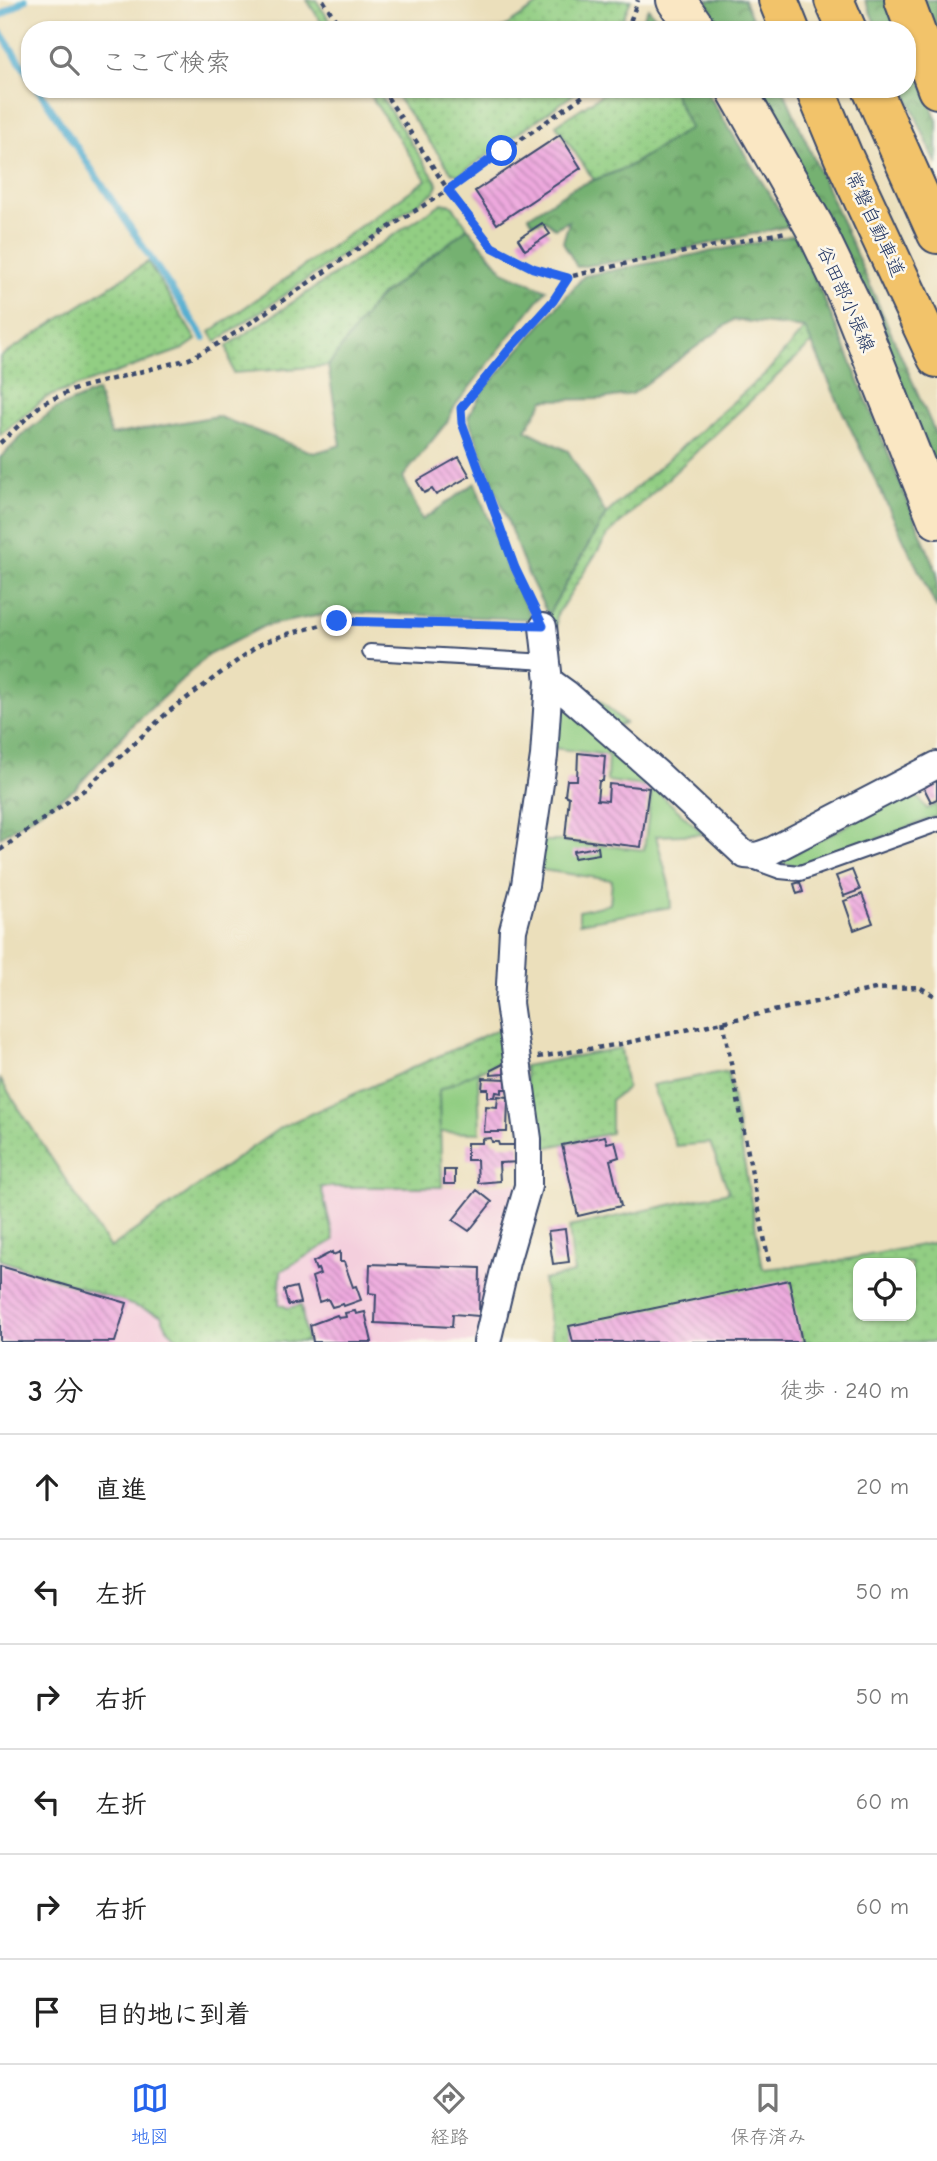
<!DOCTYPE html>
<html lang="ja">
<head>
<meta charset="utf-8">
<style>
  :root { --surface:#fff; --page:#f2f2f2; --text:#222; --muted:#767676; --line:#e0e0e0; --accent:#2563eb }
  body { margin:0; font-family:"Comic Neue","Klee One",sans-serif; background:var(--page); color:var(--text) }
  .controls { position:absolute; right:21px; bottom:21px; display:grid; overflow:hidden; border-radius:14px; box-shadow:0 2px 5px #0004 }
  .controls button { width:63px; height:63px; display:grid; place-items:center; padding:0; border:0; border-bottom:2px solid var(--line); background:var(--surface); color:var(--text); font:35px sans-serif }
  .stop { position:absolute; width:21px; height:21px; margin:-16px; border:5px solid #2563eb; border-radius:50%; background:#fff }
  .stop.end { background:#2563eb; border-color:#fff; box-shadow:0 2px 7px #0008 }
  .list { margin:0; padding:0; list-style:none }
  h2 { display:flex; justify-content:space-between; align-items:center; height:91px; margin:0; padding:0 28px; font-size:30px }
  h2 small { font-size:23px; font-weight:400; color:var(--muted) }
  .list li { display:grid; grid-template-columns:46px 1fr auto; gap:21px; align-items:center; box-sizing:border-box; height:105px; padding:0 28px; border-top:2px solid var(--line) }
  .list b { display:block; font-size:26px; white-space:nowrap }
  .list em { font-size:23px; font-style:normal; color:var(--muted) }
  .icon { flex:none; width:38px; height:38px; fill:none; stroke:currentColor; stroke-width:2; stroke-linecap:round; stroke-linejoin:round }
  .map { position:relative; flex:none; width:937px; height:1342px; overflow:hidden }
  .search { position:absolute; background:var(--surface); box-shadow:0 2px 5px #0004; left:21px; right:21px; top:21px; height:77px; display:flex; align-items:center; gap:18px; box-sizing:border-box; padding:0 24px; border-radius:28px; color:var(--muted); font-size:26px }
  .sheet { height:721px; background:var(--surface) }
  nav { display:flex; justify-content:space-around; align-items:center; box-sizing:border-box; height:98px; border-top:2px solid var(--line); background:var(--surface); font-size:19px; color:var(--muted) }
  nav a { display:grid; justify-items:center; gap:4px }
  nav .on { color:var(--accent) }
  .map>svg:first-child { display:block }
  .built { fill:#f4cfdd }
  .grass { fill:url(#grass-dots); stroke:#567e70; stroke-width:2; fill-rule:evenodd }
  .forest { fill:url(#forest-crowns); stroke:#487068; stroke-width:2 }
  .garden { fill:#92ce83; stroke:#567e70; stroke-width:2 }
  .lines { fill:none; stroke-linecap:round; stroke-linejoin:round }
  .stream { stroke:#53add0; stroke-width:7 }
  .building { fill:url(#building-back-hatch) }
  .lane-casing { stroke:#3a496c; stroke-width:18 }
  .street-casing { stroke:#3a496c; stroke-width:30 }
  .secondary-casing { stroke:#3a496c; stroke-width:42 }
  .primary-casing { stroke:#3a496c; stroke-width:42 }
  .highway-casing { stroke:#3a496c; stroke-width:42 }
  .path { stroke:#3a496c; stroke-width:4.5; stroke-dasharray:5 5; stroke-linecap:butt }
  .lane { stroke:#fff; stroke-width:14 }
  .street { stroke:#fff; stroke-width:26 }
  .secondary { stroke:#fae7c3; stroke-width:38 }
  .primary { stroke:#f2c36a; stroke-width:38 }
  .highway { stroke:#f2c36a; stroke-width:38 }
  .route { stroke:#2563eb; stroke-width:9 }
  .labels { text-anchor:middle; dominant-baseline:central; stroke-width:5; stroke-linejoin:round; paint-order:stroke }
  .street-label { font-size:19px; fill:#1b2f5e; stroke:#fbf7ec }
</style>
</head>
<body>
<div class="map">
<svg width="937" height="1342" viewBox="0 0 937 1342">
  <defs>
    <pattern id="grass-dots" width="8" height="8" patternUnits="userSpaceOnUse" patternTransform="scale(1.75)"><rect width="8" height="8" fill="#92ce83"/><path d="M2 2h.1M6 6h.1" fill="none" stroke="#7db174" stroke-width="1.8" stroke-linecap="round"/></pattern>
    <pattern id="forest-crowns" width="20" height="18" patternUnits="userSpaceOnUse" patternTransform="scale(1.75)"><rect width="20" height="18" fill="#75b171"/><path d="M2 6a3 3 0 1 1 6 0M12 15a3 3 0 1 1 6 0" fill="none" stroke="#5f9060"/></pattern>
    <pattern id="building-back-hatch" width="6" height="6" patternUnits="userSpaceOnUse" patternTransform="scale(1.75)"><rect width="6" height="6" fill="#eea9de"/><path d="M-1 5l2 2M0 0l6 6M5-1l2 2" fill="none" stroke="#c08ab7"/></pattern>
  </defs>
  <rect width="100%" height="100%" fill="#fbf7ec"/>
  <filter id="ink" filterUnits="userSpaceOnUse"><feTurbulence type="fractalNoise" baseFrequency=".0143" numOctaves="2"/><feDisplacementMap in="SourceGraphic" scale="14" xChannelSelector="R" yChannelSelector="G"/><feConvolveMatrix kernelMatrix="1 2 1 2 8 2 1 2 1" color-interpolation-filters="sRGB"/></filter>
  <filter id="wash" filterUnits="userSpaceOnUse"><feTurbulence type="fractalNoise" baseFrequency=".00686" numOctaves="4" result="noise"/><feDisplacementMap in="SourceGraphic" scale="28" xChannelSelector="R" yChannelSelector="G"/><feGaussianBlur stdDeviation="1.57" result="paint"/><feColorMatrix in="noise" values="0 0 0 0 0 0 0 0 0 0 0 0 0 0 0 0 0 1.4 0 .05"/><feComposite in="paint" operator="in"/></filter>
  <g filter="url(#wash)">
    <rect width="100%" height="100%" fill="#ebdfbb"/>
    <path class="built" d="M519 1183 476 1342H307L301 1305 288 1308 279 1304 281 1270 334 1239 321 1187H442Z
      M0 1260 161 1315 167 1328 181 1342H0Z"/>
    <path class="grass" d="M307 0H316L336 30H326Z
      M545 0H631L618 30H500Z
      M366 89H376L436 181 438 186 434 192 216 342 210 332 426 180Z
      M411 89H581L459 175 452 173 398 98Z
      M610 89H672L691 128 626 168 594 180 556 125Z
      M442 203 452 205 468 228 377 299 328 366 233 373 227 346Z
      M148 262 196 340 183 349 47 397 0 435V357Z
      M805 328 813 342 608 535 556 616 560 665 625 723 616 726 554 672 548 615 606 514 767 372Z
      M503 1027 506 1059 439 1090 442 1187H321L334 1240 281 1271 279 1304 288 1308 301 1305 307 1342H181L167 1328 161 1315 0 1260V1079L110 1248 281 1127Z
      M621 1048 627 1089 611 1100V1133L536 1150 524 1066Z
      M728 1071 763 1269 833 1262 937 1242V1342H802L569 1327 573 1342H553L543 1280 574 1273 569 1227 729 1192 710 1143 676 1146 652 1085ZM858 1263H911V1316H858Z"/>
    <path class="forest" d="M708 0H744L757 30H712L707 22Z
      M865 0H892L903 30H878Z
      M919 0H937V44Z
      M648 8 666 30H638Z
      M907 42 937 121V165L904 89H907Z
      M672 89H705L789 226 650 257 577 267 563 242 569 221 555 228 545 220 533 223 529 216 573 188 626 168 690 128Z
      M753 89H783L937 437V484Z
      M468 228 503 271 546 290 455 406 447 422 403 477 422 520 475 483 507 568 532 619 337 612 264 626 208 655 130 728 75 789 0 837V458L25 433 55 409 97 391 111 435 217 416 314 453 341 445 328 366 377 299Z
      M796 235 844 345 937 573V609L839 404 805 328 733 320 632 394 601 399 544 400 526 430 568 451 606 514 548 615 527 572 468 417 483 391 584 276Z"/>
    <path class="garden" d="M559 702 704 834 656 836 669 884 671 907 579 923V911L610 904 612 880 542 870 539 841H560L644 850 652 787 607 781 608 755 552 748Z
      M913 790 927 809 937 804V816L802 868 778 862Z
      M478 1071 480 1133 440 1132 439 1090Z"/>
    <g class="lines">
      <path class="stream" d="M0 16 25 0
        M0 32 30 77
        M38 89 204 338"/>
    </g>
    <g id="blocks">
      <path class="building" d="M560 135 581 168 497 224 475 191Z
        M542 223 550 234 525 250 518 239Z
        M459 457 470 476 436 495 432 489 424 493 417 481Z
        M578 753 605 756 603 781H599L597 800 608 801 609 784 649 788 641 847 565 838 569 797 565 795 567 780H577Z
        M937 780V799L931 802 924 788Z
        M598 847 599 854 574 858 573 851Z
        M852 870 860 890 844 896 836 876Z
        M800 882 803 892 797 894 794 884Z
        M862 894 873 923 854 930 844 901Z
        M505 1063 504 1074 491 1075V1070Z
        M483 1078 507 1079 506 1089H502V1093L496 1092 495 1097H488V1089H482Z
        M498 1096 508 1097 507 1132H484L486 1106 497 1107Z
        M605 1136 607 1143 615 1141 619 1157 610 1160 621 1206 578 1216 562 1145Z
        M491 1138 492 1142H498L499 1145H520V1162L499 1163 500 1181 478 1183 477 1160H467V1143H482V1139Z
        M444 1170H455V1184H444Z
        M477 1190 492 1202 469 1231 453 1220Z
        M565 1229 569 1262 553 1264 548 1231Z
        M332 1252 333 1255 340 1252V1262H344L353 1287 356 1286 361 1300 344 1306 343 1304 332 1307 328 1299 319 1302 312 1277 320 1274 318 1269 316 1270 313 1262Z
        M370 1264 480 1268 479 1316 453 1314 452 1327 375 1323 376 1294 369 1293Z
        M0 1266 127 1303 115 1342H0Z
        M789 1280 802 1342H573L569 1326Z
        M296 1287 300 1303 288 1305 284 1290Z
        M355 1311 356 1314 365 1312 372 1342H313L310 1325 337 1315 339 1318 346 1317 345 1313Z"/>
    </g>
  </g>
  <g filter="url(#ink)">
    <use href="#blocks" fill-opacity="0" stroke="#3a496c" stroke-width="2"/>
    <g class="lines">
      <defs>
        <path id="lane" d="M370 652 547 662
          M750 860 780 871 800 873 937 824"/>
        <path id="street" d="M549 681 567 694 656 772 745 855 757 856 771 851 937 765
          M487 1342 506 1262 528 1186V1139L509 1003 513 930 525 885 544 756 549 681 543 627"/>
        <path id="secondary" d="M676 0 697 30
          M736 89 814 226 851 303 937 519"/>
        <path id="primary" d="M904 0 937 89"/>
        <path id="highway" d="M778 0 790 30
          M834 0 847 30
          M815 89 843 156 937 358
          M872 89 937 234"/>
      </defs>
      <use href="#lane" class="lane-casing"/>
      <use href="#street" class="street-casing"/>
      <use href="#secondary" class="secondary-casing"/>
      <use href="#primary" class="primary-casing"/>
      <use href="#highway" class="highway-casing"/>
      <path class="path" d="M323 0 342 30
        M627 30 638 0
        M382 89 448 190 492 247 533 268 568 277 628 263 786 232
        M0 443 43 403 78 388 189 359 212 347 240 330 388 228 448 190 593 89
        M534 606 515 567 462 423V408L507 352 553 301 568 277
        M0 850 84 790 168 712 260 644 284 635 337 621 521 626
        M723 1021 769 1263
        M538 1057 621 1044 875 989 919 987 937 997"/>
      <use href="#lane" class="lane"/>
      <use href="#street" class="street"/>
      <use href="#secondary" class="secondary"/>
      <use href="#primary" class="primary"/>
      <use href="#highway" class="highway"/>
    </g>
  </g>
  <g class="lines" filter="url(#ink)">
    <path class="route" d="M337 621 543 626 515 568 462 423 461 408 507 352 553 301 568 278 533 268 492 247 448 190 502 151"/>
  </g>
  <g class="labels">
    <g class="street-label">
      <text transform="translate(875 224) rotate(65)">常磐自動車道</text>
      <text transform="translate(846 299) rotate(66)">谷田部小張線</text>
    </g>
  </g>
</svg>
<div class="controls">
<button><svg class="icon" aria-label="locate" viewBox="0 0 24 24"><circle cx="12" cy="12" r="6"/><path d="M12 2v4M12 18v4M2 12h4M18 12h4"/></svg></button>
</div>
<div class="stop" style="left:502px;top:151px"></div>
<div class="stop end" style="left:337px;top:621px"></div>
<div class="search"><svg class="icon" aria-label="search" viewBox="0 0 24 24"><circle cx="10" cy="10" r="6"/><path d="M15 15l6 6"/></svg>ここで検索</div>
</div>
<section class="sheet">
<h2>3 分<small>徒歩 · 240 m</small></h2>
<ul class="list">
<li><svg class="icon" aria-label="ahead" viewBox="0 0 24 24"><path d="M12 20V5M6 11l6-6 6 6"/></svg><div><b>直進</b></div><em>20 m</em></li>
<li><svg class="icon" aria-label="left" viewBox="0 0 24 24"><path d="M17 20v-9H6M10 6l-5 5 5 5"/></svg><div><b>左折</b></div><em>50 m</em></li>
<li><svg class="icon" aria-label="right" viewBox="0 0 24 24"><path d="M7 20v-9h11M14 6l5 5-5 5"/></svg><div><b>右折</b></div><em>50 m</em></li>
<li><svg class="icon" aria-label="left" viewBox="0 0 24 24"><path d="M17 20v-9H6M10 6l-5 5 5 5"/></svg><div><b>左折</b></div><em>60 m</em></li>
<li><svg class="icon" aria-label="right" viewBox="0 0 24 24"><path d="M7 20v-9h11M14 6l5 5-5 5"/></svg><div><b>右折</b></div><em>60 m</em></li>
<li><svg class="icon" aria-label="arrive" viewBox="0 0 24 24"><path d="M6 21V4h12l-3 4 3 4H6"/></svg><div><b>目的地に到着</b></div></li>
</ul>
</section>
<nav>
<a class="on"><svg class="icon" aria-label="map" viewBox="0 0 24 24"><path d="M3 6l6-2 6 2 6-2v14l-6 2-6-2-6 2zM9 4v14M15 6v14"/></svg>地図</a>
<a><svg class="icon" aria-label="directions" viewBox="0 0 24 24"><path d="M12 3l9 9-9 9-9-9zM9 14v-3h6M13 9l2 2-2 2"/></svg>経路</a>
<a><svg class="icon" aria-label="saved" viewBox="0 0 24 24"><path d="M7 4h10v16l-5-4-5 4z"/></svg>保存済み</a>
</nav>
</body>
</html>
